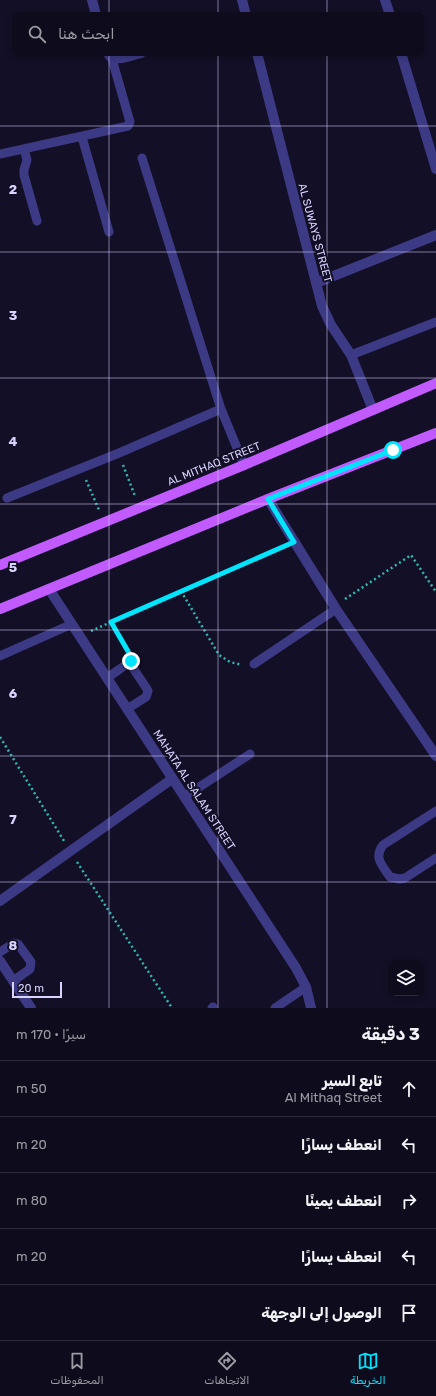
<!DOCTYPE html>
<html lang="ar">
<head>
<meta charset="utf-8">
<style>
  :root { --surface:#0e0b1c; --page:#171425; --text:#f1f3f6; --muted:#9b9ba3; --line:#2e2b3b; --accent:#00e5ff }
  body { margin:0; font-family:Rubik,Cairo,sans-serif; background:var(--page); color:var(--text); direction:rtl }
  .controls { position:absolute; right:12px; bottom:12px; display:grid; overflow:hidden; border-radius:8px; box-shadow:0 2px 6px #0003 }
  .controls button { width:36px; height:36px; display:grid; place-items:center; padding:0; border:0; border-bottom:1px solid var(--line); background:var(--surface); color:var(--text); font:20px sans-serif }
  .scale { position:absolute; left:12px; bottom:10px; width:50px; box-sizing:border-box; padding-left:4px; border:2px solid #d9d4ff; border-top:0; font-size:11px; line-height:14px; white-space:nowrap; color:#d9d4ff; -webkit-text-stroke:3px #130f26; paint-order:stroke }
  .stop { position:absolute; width:12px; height:12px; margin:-9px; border:3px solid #00e5ff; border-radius:50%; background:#fff }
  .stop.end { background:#00e5ff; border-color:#fff; box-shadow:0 1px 4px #0008 }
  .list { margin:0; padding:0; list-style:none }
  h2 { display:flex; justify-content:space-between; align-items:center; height:52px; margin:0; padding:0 16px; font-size:17px }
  h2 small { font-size:13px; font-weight:400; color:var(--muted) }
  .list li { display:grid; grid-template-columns:26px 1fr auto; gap:12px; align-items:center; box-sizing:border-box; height:56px; padding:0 16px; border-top:1px solid var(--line) }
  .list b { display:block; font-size:15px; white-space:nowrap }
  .list p { margin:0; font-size:13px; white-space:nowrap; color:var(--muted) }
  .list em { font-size:13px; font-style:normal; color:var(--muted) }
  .icon { flex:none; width:22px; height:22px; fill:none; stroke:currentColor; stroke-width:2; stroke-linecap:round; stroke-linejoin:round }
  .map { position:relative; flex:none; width:436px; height:1008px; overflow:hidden; direction:ltr }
  .search { position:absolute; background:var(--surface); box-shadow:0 2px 6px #0003; left:12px; right:12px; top:12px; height:44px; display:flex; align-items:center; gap:10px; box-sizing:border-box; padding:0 14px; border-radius:8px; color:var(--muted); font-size:15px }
  .sheet { height:332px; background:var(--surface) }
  nav { display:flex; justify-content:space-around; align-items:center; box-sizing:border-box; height:56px; border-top:1px solid var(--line); background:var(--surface); font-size:11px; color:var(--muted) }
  nav a { display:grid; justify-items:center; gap:2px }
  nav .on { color:var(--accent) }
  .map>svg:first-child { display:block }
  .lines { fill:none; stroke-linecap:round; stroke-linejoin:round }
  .path { stroke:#2fb8b0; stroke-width:2.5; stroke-dasharray:2 3; stroke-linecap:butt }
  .lane { stroke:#3d3a85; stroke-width:9 }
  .street { stroke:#3d3a85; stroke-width:10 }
  .primary { stroke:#c25bff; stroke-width:10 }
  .route { stroke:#00e5ff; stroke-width:5 }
  .grid { fill:none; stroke:#d9d4ff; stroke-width:1; stroke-opacity:0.55 }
  .labels { text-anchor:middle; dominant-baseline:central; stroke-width:4; stroke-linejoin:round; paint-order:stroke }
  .street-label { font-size:11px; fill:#d9d4ff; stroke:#130f26 }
  .grid-label { font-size:13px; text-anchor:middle; font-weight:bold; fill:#d9d4ff; stroke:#130f26; stroke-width:4; stroke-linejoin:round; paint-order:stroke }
</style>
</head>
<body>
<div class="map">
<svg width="436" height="1008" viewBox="0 0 436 1008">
  <rect width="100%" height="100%" fill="#130f26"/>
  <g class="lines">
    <path class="path" d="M123 465 135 496
      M86 480 99 510
      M181 591 219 655 230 662 242 665
      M345 599 411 555 436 592
      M111 622 129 652
      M91 631 282 547
      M0 737 64 841
      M77 862 172 1008"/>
    <path class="lane" d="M82 137 109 232
      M24 149 27 160 24 170V175L37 221
      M0 154 128 126 130 122 112 59
      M142 158 221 409 244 465
      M351 355 436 322
      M7 498 119 453 221 409
      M0 656 72 624
      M254 664 336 609
      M107 678 127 664 131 665 147 689 148 691 146 697 127 709
      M184 797 250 754
      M436 811 383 845C373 858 383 866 390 877L400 879 405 878 436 858
      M0 952 14 943 18 944 31 962 30 969 13 981
      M212 1008 213 1007
      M275 1008 306 987"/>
    <path class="street" d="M92 0 96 15
      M242 0 246 15
      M385 0 390 15
      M108 53C112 64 132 55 141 53
      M257 53 322 306 331 325 351 355 373 410
      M401 53 436 169
      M316 283 436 235
      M268 499 336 609 436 756
      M49 589 296 968 306 987 311 1008
      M0 901 172 779
      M0 961 31 1008"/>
    <path class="primary" d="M0 565 244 465 436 383
      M0 609 268 499 436 433"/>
  </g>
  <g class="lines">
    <path class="route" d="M131 661 129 653 111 622 294 542 268 499 393 450"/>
  </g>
  <path class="grid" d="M109 0V15M218 0V15M327 0V15M109 53V1008M218 53V1008M327 53V1008M0 126H436M0 252H436M0 378H436M0 504H436M0 630H436M0 756H436M0 882H436"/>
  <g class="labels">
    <g class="street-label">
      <text transform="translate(315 233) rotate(75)">AL SUWAYS STREET</text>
      <text transform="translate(214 464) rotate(-22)">AL MITHAQ STREET</text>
      <text transform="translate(194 790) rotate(57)">MAHATA AL SALAM STREET</text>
    </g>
  </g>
  <g class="grid-label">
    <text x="13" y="194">2</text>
    <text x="13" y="320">3</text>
    <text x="13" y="446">4</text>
    <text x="13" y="572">5</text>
    <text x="13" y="698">6</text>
    <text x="13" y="824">7</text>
    <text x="13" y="950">8</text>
  </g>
</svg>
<div class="controls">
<button><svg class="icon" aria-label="layers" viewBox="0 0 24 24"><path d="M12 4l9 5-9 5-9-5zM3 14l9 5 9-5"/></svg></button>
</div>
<div class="scale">20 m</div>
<div class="stop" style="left:393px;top:450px"></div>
<div class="stop end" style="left:131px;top:661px"></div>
<div class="search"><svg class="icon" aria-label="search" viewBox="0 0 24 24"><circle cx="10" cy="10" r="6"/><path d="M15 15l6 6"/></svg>ابحث هنا</div>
</div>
<section class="sheet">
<h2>3 دقيقة<small>سيرًا · 170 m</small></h2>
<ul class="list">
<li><svg class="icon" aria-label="ahead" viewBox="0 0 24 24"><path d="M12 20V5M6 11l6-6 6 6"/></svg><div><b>تابع السير</b><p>Al Mithaq Street</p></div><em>50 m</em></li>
<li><svg class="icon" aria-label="left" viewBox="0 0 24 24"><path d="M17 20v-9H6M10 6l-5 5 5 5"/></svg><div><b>انعطف يسارًا</b></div><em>20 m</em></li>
<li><svg class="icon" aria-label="right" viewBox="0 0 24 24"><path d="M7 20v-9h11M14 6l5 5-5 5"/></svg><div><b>انعطف يمينًا</b></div><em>80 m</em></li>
<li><svg class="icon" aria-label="left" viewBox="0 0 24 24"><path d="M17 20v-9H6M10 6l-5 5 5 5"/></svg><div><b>انعطف يسارًا</b></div><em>20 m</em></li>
<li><svg class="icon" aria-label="arrive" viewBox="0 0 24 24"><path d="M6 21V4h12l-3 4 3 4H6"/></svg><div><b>الوصول إلى الوجهة</b></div></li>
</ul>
</section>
<nav>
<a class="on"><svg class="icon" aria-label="map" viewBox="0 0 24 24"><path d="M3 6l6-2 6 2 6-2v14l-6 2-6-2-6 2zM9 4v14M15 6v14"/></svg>الخريطة</a>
<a><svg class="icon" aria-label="directions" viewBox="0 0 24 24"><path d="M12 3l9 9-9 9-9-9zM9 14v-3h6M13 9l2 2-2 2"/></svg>الاتجاهات</a>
<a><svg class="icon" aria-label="saved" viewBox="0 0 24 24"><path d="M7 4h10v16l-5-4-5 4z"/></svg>المحفوظات</a>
</nav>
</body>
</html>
